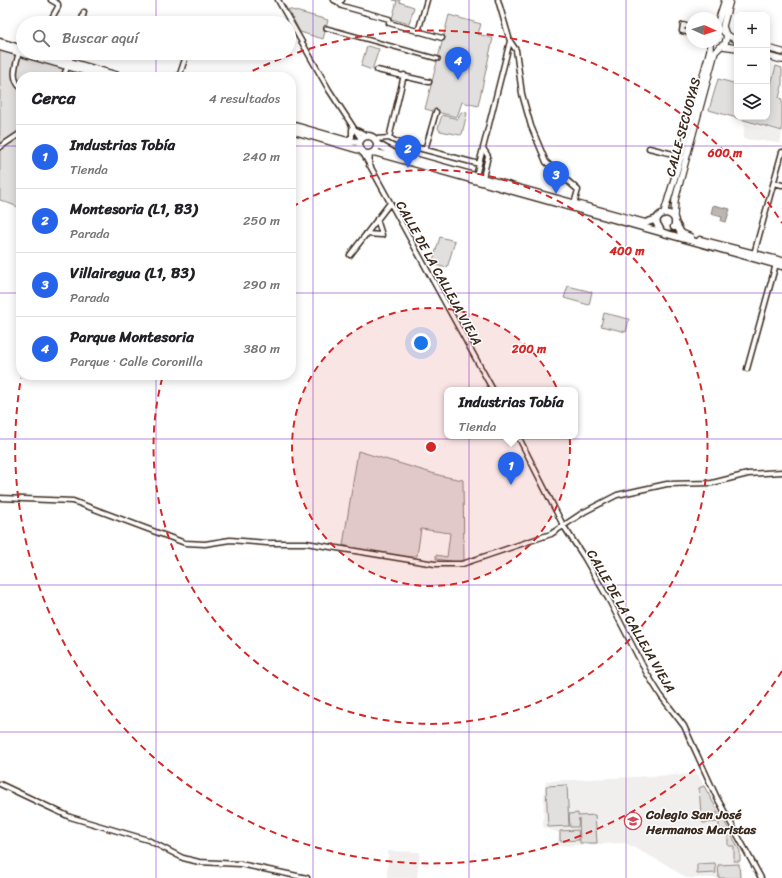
<!DOCTYPE html>
<html lang="es">
<head>
<meta charset="utf-8">
<style>
  :root { --surface:#fff; --page:#f2f2f2; --text:#202124; --muted:#757577; --line:#e0e0e0; --accent:#2563eb }
  body { margin:0; font-family:Sriracha,sans-serif; background:var(--page); color:var(--text) }
  .controls { position:absolute; right:12px; top:12px; display:grid; overflow:hidden; border-radius:8px; box-shadow:0 2px 10px #0003 }
  .controls button { width:36px; height:36px; display:grid; place-items:center; padding:0; border:0; border-bottom:1px solid var(--line); background:var(--surface); color:var(--text); font:20px sans-serif }
  .compass { position:absolute; left:686px; top:12px; width:36px; height:36px; border-radius:50%; background:var(--surface); box-shadow:0 2px 10px #0003; rotate:93deg }
  .you { position:absolute; left:421px; top:343px; width:14px; height:14px; margin:-10px; border:3px solid #fff; border-radius:50%; background:#1a73e8; box-shadow:0 0 0 6px #1a73e833 }
  .badge { display:grid; place-items:center; width:26px; height:26px; border-radius:50%; background:var(--accent); color:#fff; font-size:13px; font-weight:700 }
  .pin { position:absolute; translate:-50% -33px; filter:drop-shadow(0 1px 2px #0008) }
  .pin::after { content:''; position:absolute; top:21px; width:14px; height:12px; background:inherit; clip-path:polygon(0 0,100% 0,50% 100%) }
  .popup { position:absolute; left:444px; top:387px; width:134px; height:52px; box-sizing:border-box; display:grid; place-content:center; border-radius:8px; background:var(--surface); filter:drop-shadow(0 1px 3px #0005); font-size:13px; white-space:nowrap; color:var(--muted) }
  .popup b { font-size:15px; color:var(--text) }
  .popup::after { content:''; position:absolute; left:50%; top:100%; margin-left:-8px; border:8px solid transparent; border-top-color:var(--surface) }
  .list { margin:0; padding:0; list-style:none }
  h2 { display:flex; justify-content:space-between; align-items:center; height:52px; margin:0; padding:0 16px; font-size:17px }
  h2 small { font-size:13px; font-weight:400; color:var(--muted) }
  .list li { display:grid; grid-template-columns:26px 1fr auto; gap:12px; align-items:center; box-sizing:border-box; height:64px; padding:0 16px; border-top:1px solid var(--line) }
  .list b { display:block; font-size:15px; white-space:nowrap }
  .list p { margin:0; font-size:13px; white-space:nowrap; color:var(--muted) }
  .list em { font-size:13px; font-style:normal; color:var(--muted) }
  .icon { flex:none; width:22px; height:22px; fill:none; stroke:currentColor; stroke-width:2; stroke-linecap:round; stroke-linejoin:round }
  .map { position:relative; flex:none; width:782px; height:878px; overflow:hidden }
  .search { position:absolute; background:var(--surface); box-shadow:0 2px 10px #0003; left:16px; top:16px; width:280px; height:44px; display:flex; align-items:center; gap:10px; box-sizing:border-box; padding:0 14px; border-radius:22px; color:var(--muted); font-size:15px }
  .panel { position:absolute; background:var(--surface); box-shadow:0 2px 10px #0003; left:16px; top:72px; width:280px; height:308px; border-radius:16px }
  .map>svg:first-child { display:block }
  .built { fill:#f1efee }
  .green { fill:#e2e0de; stroke:#8e857e }
  .water { fill:#bcb6b3; stroke:#887e77 }
  .lines { fill:none; stroke-linecap:round; stroke-linejoin:round }
  .pedestrian-casing { stroke:#3b2a1e; stroke-width:6 }
  .minor-casing { stroke:#3b2a1e; stroke-width:7 }
  .secondary-casing { stroke:#3b2a1e; stroke-width:8 }
  .primary-casing { stroke:#3b2a1e; stroke-width:9 }
  .pedestrian { stroke:#fff; stroke-width:3 }
  .minor { stroke:#fff; stroke-width:4 }
  .secondary { stroke:#fff; stroke-width:5.5 }
  .primary { stroke:#fff; stroke-width:6 }
  .grid { fill:none; stroke:#7b2cbf; stroke-width:1; stroke-opacity:0.55 }
  .ring { fill:none; stroke:#d62828; stroke-width:2; stroke-dasharray:7 5 }
  .labels { text-anchor:middle; dominant-baseline:central; stroke-width:3; stroke-linejoin:round; paint-order:stroke }
  .street-label { font-size:13px; fill:#3b2a1e; stroke:#fff }
  .poi-label { font-size:13px; font-weight:bold; fill:#3b2a1e; stroke:#fff; text-anchor:start }
  .centre { fill:#d62828; stroke:#fff; stroke-width:2 }
  .ring-label { font-size:12px; text-anchor:middle; font-weight:bold; fill:#d62828; stroke:#fff; stroke-width:3; stroke-linejoin:round; paint-order:stroke }
</style>
</head>
<body>
<div class="map">
<svg width="782" height="878" viewBox="0 0 782 878">
  <rect width="100%" height="100%" fill="#fff"/>
  <filter id="ink" filterUnits="userSpaceOnUse"><feTurbulence type="fractalNoise" baseFrequency=".025" numOctaves="2"/><feDisplacementMap in="SourceGraphic" scale="8" xChannelSelector="R" yChannelSelector="G"/><feConvolveMatrix kernelMatrix="1 2 1 2 8 2 1 2 1" color-interpolation-filters="sRGB"/></filter>
  <g filter="url(#ink)">
    <path class="built" d="M745 123 782 132 780 143 743 139Z
      M698 774 740 851 741 878H686L667 865 625 843 558 846 559 833 543 827 544 795 546 781Z
      M388 851 420 852 417 878H387Z"/>
    <path class="green" d="M393 0H400L399 2 414 7 409 24 392 19 397 1Z
      M288 9 328 20 323 39 300 32Z
      M449 15 481 24 478 34 493 38 478 106 462 102 457 117 425 109Z
      M367 46 379 49 372 70 361 66Z
      M0 51 98 77H21V208L0 200Z
      M776 66 782 68V86L779 98 782 99V131L709 110 718 79 737 84V117H767V92H769Z
      M461 112 467 113 462 134 460 135 440 131 438 128 442 115 458 119Z
      M440 237 455 241 447 268 432 264Z
      M568 286 592 292 589 305 564 298Z
      M604 313 629 319 626 332 601 326Z
      M358 451 442 476 463 480 464 560 457 562 436 559V555L447 557 450 533 421 529 417 556H413V558L354 550 351 547 343 545Z
      M567 785 569 826 548 827 546 786Z
      M704 786 719 813 701 814 699 788Z
      M578 813V816L595 815 597 843H580L579 818 578 827H570L569 814Z
      M721 815 740 851V861H734V846H728V830H719V822L703 823 700 817Z
      M578 830 579 840 560 841V831Z
      M715 863 716 873 697 874V864Z
      M739 864 740 878H719L718 865Z"/>
    <path class="water" d="M713 205 730 209 726 222 721 221 722 217 711 214Z"/>
    <g class="lines">
      <defs>
        <path id="pedestrian" d="M326 28 438 59"/>
        <path id="minor" d="M278 0 329 90 361 139
          M334 0 338 2 342 0
          M338 2 342 6 389 19
          M49 23 58 7V4L51 0
          M81 23 84 12
          M389 23 442 38
          M692 28 683 25 682 31 692 33
          M418 32 427 0
          M510 41 516 50 522 94 531 126 546 162 578 190 574 204
          M19 52C16 65 10 78 21 88
          M69 62 72 53
          M377 70 429 82
          M404 75 389 138 399 143 479 164
          M63 77 68 66
          M179 77 186 56
          M356 130 368 136
          M376 139 389 138
          M346 140 352 137V129
          M0 147 21 133
          M649 148 681 156
          M425 150 436 112
          M363 153 493 390
          M369 165 370 154
          M476 176 510 41 498 0
          M483 178 488 156 483 148
          M774 183 782 185
          M366 234 382 235 377 219
          M754 254 782 152
          M350 255 390 203
          M747 369 776 264
          M518 436 563 525 584 557 610 602 646 672 661 696 684 726 717 798 761 878
          M0 498 73 501 185 543 205 544 230 540 267 543H306L435 564H462L551 534 584 512 617 495 667 484 712 483 748 474 782 472
          M0 784 70 817 148 840 183 858 199 862 240 864 307 878"/>
        <path id="secondary" d="M716 28 725 0
          M716 29 722 30 727 35 725 44 719 47
          M725 32 723 26 730 0
          M727 35 737 40
          M723 46 737 48
          M767 48 782 52
          M767 56 782 60
          M664 213 681 156 710 50V43
          M674 216 675 200 715 52 721 46"/>
        <path id="primary" d="M0 42 23 49
          M0 47 106 77
          M38 53 122 77
          M291 125 347 141 359 142
          M291 130 360 150
          M359 145a9 9 0 1 1 18 0a9 9 0 1 1-18 0Z
          M377 144 395 154 634 220 645 223 657 219
          M374 152 782 266
          M676 224 681 233 690 237
          M661 231 656 222C659 207 680 213 674 227
          M700 240 782 261"/>
      </defs>
      <use href="#pedestrian" class="pedestrian-casing"/>
      <use href="#minor" class="minor-casing"/>
      <use href="#secondary" class="secondary-casing"/>
      <use href="#primary" class="primary-casing"/>
      <use href="#pedestrian" class="pedestrian"/>
      <use href="#minor" class="minor"/>
      <use href="#secondary" class="secondary"/>
      <use href="#primary" class="primary"/>
    </g>
  </g>
  <path class="grid" d="M156 0V23M313 0V878M469 0V878M626 0V878M156 53V77M0 146H21M291 146H782M0 293H21M291 293H782M156 375V878M0 439H782M0 585H782M0 732H782"/>
  <circle cx="431" cy="447" r="139" fill="#d62828" fill-opacity=".12"/>
  <g class="ring">
    <circle cx="431" cy="447" r="139"/>
    <path d="M292 207A277 277 0 1 1 163 375"/>
    <path d="M782 671A416 416 0 0 1 21 378M242 76A416 416 0 0 1 782 223"/>
  </g>
  <defs>
    <symbol id="school-ring" viewBox="-11 -11 22 22"><circle r="9.5" fill="#fff" stroke="#d1495b" stroke-width="1.5"/><path d="M0-5L7-2L0 1L-7-2ZM-4 1L0 2.5L4 1V4Q0 6-4 4Z" fill="#d1495b"/></symbol>
  </defs>
  <g fill-rule="evenodd">
    <use href="#school-ring" x="623" y="811" width="20" height="20"/>
  </g>
  <g class="labels">
    <g class="street-label">
      <text transform="translate(683 127) rotate(-75)">CALLE SECUOYAS</text>
      <text transform="translate(439 273) rotate(61)">CALLE DE LA CALLEJA VIEJA</text>
      <text transform="translate(631 621) rotate(60)">CALLE DE LA CALLEJA VIEJA</text>
    </g>
    <g class="poi-label">
      <text x="646" y="814">Colegio San José<tspan x="646" dy="15">Hermanos Maristas</tspan></text>
    </g>
  </g>
  <circle cx="431" cy="447" r="6" class="centre"/>
  <g class="ring-label">
    <text x="725" y="157">600 m</text>
    <text x="627" y="255">400 m</text>
    <text x="529" y="353">200 m</text>
  </g>
</svg>
<div class="controls">
<button>+</button>
<button>−</button>
<button><svg class="icon" aria-label="layers" viewBox="0 0 24 24"><path d="M12 4l9 5-9 5-9-5zM3 14l9 5 9-5"/></svg></button>
</div>
<svg class="compass" viewBox="-18 -18 36 36"><path d="M0-13l5 13h-10z" fill="#e53935"/><path d="M0 13l5-13h-10z" fill="#757577"/></svg>
<div class="you"></div>
<div class="pin badge" style="left:511px;top:485px">1</div>
<div class="popup"><b>Industrias Tobía</b>Tienda</div>
<div class="pin badge" style="left:408px;top:168px">2</div>
<div class="pin badge" style="left:556px;top:194px">3</div>
<div class="pin badge" style="left:458px;top:80px">4</div>
<div class="search"><svg class="icon" aria-label="search" viewBox="0 0 24 24"><circle cx="10" cy="10" r="6"/><path d="M15 15l6 6"/></svg>Buscar aquí</div>
<section class="panel">
<h2>Cerca<small>4 resultados</small></h2>
<ul class="list">
<li><span class="badge">1</span><div><b>Industrias Tobía</b><p>Tienda</p></div><em>240 m</em></li>
<li><span class="badge">2</span><div><b>Montesoria (L1, B3)</b><p>Parada</p></div><em>250 m</em></li>
<li><span class="badge">3</span><div><b>Villairegua (L1, B3)</b><p>Parada</p></div><em>290 m</em></li>
<li><span class="badge">4</span><div><b>Parque Montesoria</b><p>Parque · Calle Coronilla</p></div><em>380 m</em></li>
</ul>
</section>
</div>
</body>
</html>
